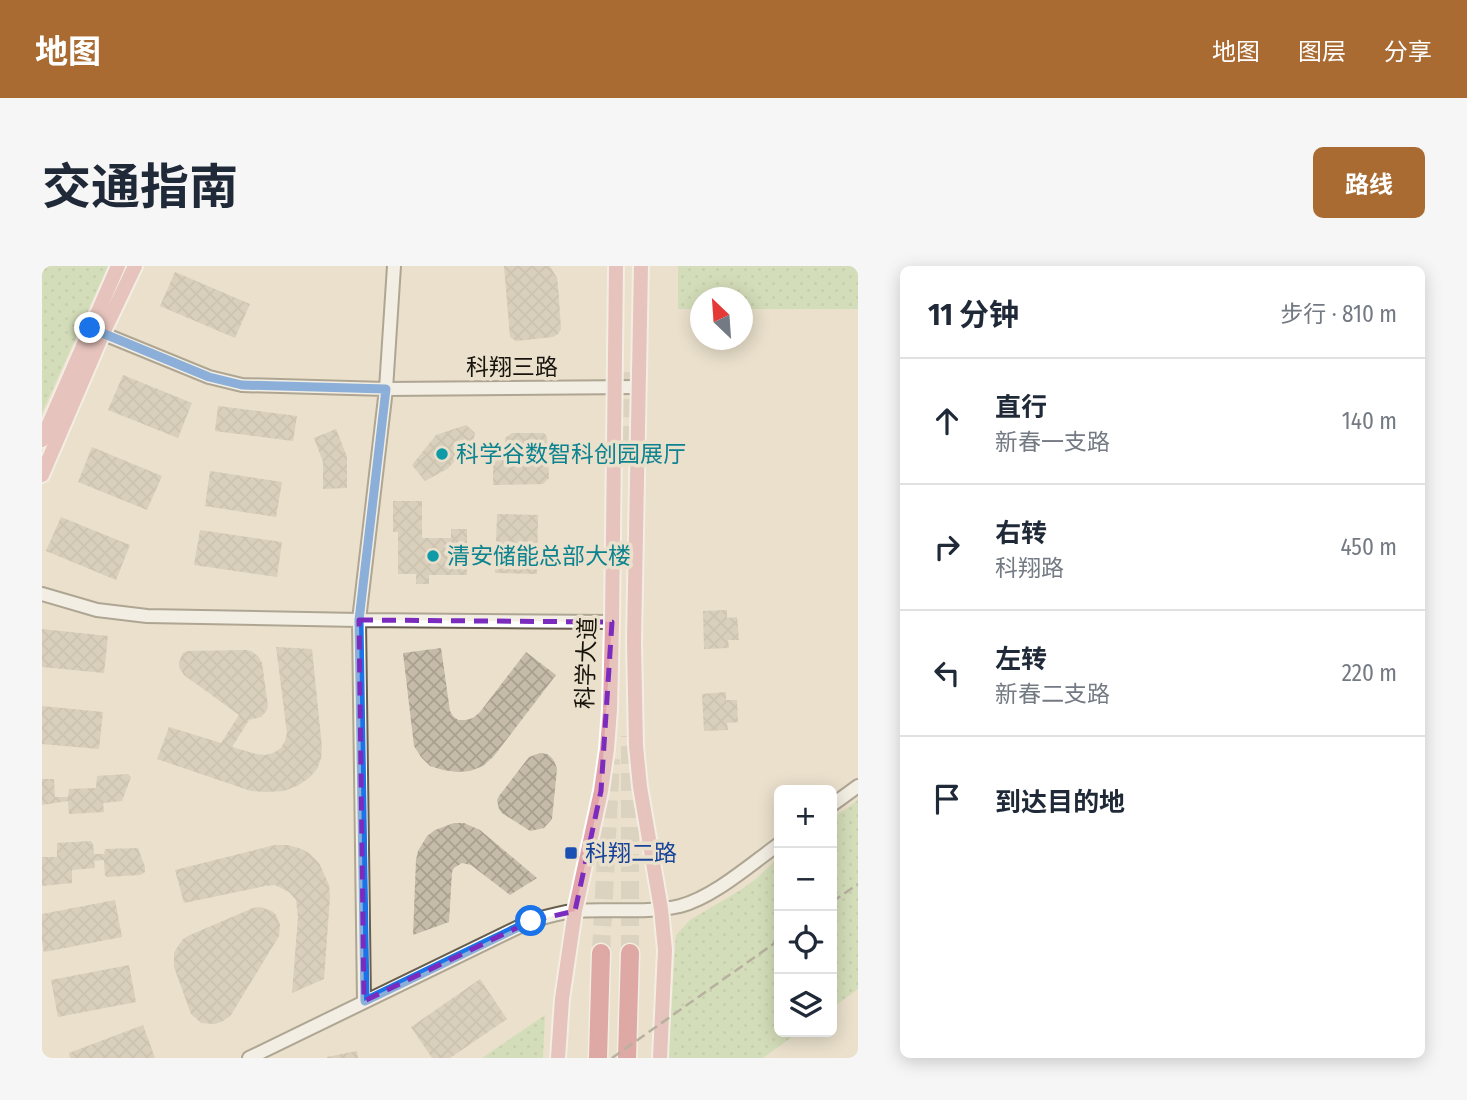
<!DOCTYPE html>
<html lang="zh">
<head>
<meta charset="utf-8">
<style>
  :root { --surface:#fff; --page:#f6f6f7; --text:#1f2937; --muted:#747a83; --line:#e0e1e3; --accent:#a96b31 }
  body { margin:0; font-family:"Fira Sans Condensed","Noto Sans SC",sans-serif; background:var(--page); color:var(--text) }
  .controls { position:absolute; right:21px; bottom:21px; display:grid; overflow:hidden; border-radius:10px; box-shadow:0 4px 18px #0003 }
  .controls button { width:63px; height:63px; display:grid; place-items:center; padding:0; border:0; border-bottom:2px solid var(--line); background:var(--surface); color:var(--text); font:35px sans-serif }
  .compass { position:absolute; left:648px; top:21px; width:63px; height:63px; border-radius:50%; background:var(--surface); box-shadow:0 4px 18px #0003; rotate:335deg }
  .stop { position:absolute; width:21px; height:21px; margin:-16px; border:5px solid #1a73e8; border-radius:50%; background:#fff }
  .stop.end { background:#1a73e8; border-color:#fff; box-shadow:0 2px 7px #0008 }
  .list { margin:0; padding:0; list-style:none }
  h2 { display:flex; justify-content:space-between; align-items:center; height:91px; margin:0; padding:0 28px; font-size:30px }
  h2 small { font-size:23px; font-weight:400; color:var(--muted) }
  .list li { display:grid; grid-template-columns:46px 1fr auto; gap:21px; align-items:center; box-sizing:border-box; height:126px; padding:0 28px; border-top:2px solid var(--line) }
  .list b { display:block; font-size:26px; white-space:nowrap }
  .list p { margin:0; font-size:23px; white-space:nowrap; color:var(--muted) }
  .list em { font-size:23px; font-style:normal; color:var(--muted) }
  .icon { flex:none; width:38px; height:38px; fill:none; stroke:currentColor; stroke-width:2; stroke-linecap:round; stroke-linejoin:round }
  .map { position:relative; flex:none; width:816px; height:792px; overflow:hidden; border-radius:10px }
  header { display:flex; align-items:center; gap:42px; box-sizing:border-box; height:98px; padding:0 35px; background:var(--accent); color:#fff }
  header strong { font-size:33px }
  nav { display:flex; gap:38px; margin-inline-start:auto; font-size:24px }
  .intro { display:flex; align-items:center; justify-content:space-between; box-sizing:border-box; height:168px; padding:0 42px }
  h1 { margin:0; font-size:49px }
  .button { padding:18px 32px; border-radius:10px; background:var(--accent); color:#fff; font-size:24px; font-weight:700 }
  main { display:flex; gap:42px; padding:0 42px }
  aside { flex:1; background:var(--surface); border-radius:10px; box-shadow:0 4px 18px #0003 }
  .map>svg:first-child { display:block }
  .park { fill:url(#park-dots) }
  .building { fill:url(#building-cross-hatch) }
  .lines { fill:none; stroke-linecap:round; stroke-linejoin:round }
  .highway-tunnel { stroke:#cac1af; stroke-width:18; stroke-dasharray:18 9; stroke-linecap:butt }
  .minor-casing { stroke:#675e4d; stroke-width:16 }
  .major-casing { stroke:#fff; stroke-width:18 }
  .highway-casing { stroke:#fff; stroke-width:21 }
  .minor { stroke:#fff; stroke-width:12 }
  .major { stroke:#e3a3ab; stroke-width:14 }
  .highway { stroke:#d16573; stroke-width:18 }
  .rail { stroke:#7d766a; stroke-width:2.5; stroke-dasharray:10 5; stroke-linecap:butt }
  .route { stroke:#1a73e8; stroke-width:9 }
  .marked { fill:none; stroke:#7b2cbf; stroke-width:5; stroke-dasharray:14 9; stroke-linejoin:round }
  .culture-dot { fill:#0f9aa8; stroke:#eae0cc; stroke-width:2.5 }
  .transit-dot { fill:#1a4fb4; stroke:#eae0cc; stroke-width:2.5 }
  .labels { text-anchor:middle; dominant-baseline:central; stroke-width:7; stroke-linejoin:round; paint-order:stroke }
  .street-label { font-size:23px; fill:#17130d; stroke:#eae0cc }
  .culture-label { font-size:23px; fill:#0d838f; stroke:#eae0cc; text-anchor:start }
  .transit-label { font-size:23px; fill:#164399; stroke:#eae0cc; text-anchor:start }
</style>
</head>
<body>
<header>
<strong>地图</strong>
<nav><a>地图</a><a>图层</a><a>分享</a></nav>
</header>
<div class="intro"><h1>交通指南</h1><a class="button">路线</a></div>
<main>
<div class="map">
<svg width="816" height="792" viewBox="0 0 816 792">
  <defs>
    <pattern id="park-dots" width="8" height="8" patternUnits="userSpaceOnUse" patternTransform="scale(1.75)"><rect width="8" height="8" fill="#badaa2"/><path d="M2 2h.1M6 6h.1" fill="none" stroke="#9fba8a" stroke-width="1.8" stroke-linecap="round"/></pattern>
    <pattern id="building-cross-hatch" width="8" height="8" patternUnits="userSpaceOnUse" patternTransform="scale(1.75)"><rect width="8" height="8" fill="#c5bba8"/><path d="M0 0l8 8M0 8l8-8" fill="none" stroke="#a8a08f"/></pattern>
  </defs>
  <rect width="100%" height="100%" fill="#eae0cc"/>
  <path class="park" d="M0 0H66L0 147Z
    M636 0H816V43H701V32H659L658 43H636Z
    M816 534V723L790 742V553Z
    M737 591V766H757L721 792H626L634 669 648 654 697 625 714 613Z
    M503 749 501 792H440Z"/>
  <path class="building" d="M462 0H508L515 12 516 19 519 63 516 68 511 71 474 75 468 71Z
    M133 6 208 38 193 72 118 40Z
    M81 109 150 137 136 172 66 144Z
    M176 140 255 150 251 175 173 165Z
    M424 159 433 167 431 176 405 203 383 215 370 199 394 169Z
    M294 163 305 191V222L281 223V196L272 172Z
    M470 167H502L505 171 507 212 501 218 451 219V193H463V172Z
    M50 181 120 210 105 244 36 216Z
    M168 205 240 216 234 251 163 240Z
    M351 235H380V272H409V263H425V309H387V318H374V308H356V266H351Z
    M455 248 496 249 495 308 453 307Z
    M19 251 88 279 74 314 4 285Z
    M158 264 240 276 235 311 152 299Z
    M685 344V352L695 351 697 374H686L687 382 662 383 661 345Z
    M0 363 66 370 62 407 0 401Z
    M234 381 270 383 280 481 279 493 275 503 268 511 257 519 242 525 225 526 209 525 115 493 127 461 179 477 197 449 142 409 137 401V396L141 387 146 385 204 384 209 385 216 390 220 397 226 440 225 444 219 451 207 454 190 481 214 488 223 489 231 487 239 482 243 475 245 467Z
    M399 382 408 445 411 450 416 454H424L431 452 438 446 484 386 514 409 452 490 441 500 428 505 415 506 401 504 388 500 379 491 372 480 361 387Z
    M684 426V434H695L696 456 685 457 686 464 662 465 660 428Z
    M0 440 61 446 57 483 0 478Z
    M498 487 505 488 510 492 513 497 515 503 510 553 502 562 488 565 460 547 457 543 455 534 457 530 487 491Z
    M86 508 89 511 80 535 61 537 62 546 27 548 26 535 0 539V513H12L13 531H26L27 523 54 522 55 510Z
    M412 557H422L438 564 495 612 468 629 429 599 420 597 412 602 410 606 407 656 371 669 374 594 376 585 385 570 393 564Z
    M49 575 51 578 52 588H62L63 583 96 582 103 601V606L98 609 65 611 63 609 62 594 52 595 53 602 30 604V617L0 620V591H15V577Z
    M233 579H245L257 582 267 587 277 597 287 619 288 631 282 713 250 727 256 651 254 634 247 626 233 619 223 620 142 637 133 604Z
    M73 634 80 671 2 686 0 675V648Z
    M218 641 230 645 234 649 238 659 237 670 189 749 181 755 173 758 159 757 149 748 132 701V687L136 680 141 673 148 669 211 642Z
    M87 699 94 736 16 751 9 714Z
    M438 713 465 753 408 792H390L369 761Z
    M101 759 113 792H28L27 787Z
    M315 785 316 792H285V791Z"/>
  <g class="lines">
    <path class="highway-tunnel" d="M579 178 580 105
      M559 687 569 493
      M588 687V470"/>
    <defs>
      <path id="minor" d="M52 64 167 111 200 119 344 123 597 121
        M0 328 55 344 105 350 317 354 570 356
        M790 539 816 520
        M322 735 317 354 344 123 352 0
        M207 792 489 655C503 651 516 647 531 645 566 642 603 648 638 640 672 631 709 598 737 578"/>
      <path id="major" d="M599 0 592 375 594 480 598 521 619 643 623 684 618 792
        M0 174 76 0
        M0 209 61 67 93 0
        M516 792 520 733 533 645 559 525 565 483 568 443 570 356 574 0"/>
      <path id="highway" d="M556 792 559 687
        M585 792 588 687"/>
    </defs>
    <use href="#minor" class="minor-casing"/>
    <use href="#major" class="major-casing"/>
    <use href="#highway" class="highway-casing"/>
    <use href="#minor" class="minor"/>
    <use href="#major" class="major"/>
    <use href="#highway" class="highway"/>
    <path class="rail" d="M790 636 816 618
      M570 792 737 674"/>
  </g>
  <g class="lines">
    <path class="route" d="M48 62 167 111 200 119 344 123 317 354 323 735 489 655"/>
  </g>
  <path d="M0 0H816V792H0ZM317 354 570 356 559 525 533 645 489 655 322 735Z" fill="#eae0cc" fill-opacity=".55" fill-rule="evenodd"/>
  <path class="marked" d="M317 354 570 356 559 525 533 645 489 655 322 735Z"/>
  <g class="culture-dot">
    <circle cx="400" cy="188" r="7"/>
    <circle cx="391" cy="290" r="7"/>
  </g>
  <rect class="transit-dot" x="522" y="580" width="14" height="14" rx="3.5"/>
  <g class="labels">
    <g class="street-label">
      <text x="470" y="101">科翔三路</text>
      <text transform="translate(544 397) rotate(-88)">科学大道</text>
    </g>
    <g class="culture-label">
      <text x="414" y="188">科学谷数智科创园展厅</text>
      <text x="405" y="290">清安储能总部大楼</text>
    </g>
    <g class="transit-label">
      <text x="543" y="587">科翔二路</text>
    </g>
  </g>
</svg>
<div class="controls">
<button>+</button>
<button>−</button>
<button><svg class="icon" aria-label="locate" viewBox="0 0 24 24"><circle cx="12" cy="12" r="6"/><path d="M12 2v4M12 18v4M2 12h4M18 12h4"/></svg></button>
<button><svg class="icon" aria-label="layers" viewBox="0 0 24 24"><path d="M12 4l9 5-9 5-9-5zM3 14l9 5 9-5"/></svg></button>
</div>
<svg class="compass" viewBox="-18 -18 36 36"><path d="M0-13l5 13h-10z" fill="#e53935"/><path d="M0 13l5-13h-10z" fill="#747a83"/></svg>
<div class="stop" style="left:489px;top:655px"></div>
<div class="stop end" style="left:48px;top:62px"></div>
</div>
<aside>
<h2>11 分钟<small>步行 · 810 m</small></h2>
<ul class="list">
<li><svg class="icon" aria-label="ahead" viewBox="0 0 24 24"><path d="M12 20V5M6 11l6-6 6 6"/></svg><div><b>直行</b><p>新春一支路</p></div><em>140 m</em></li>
<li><svg class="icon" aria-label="right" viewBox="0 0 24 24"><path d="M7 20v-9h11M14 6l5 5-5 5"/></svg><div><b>右转</b><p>科翔路</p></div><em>450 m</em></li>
<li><svg class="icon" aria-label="left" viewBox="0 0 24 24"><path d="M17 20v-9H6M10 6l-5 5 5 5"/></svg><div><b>左转</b><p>新春二支路</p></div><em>220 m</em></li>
<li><svg class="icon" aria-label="arrive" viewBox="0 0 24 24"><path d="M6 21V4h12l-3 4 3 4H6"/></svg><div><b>到达目的地</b></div></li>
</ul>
</aside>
</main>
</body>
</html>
